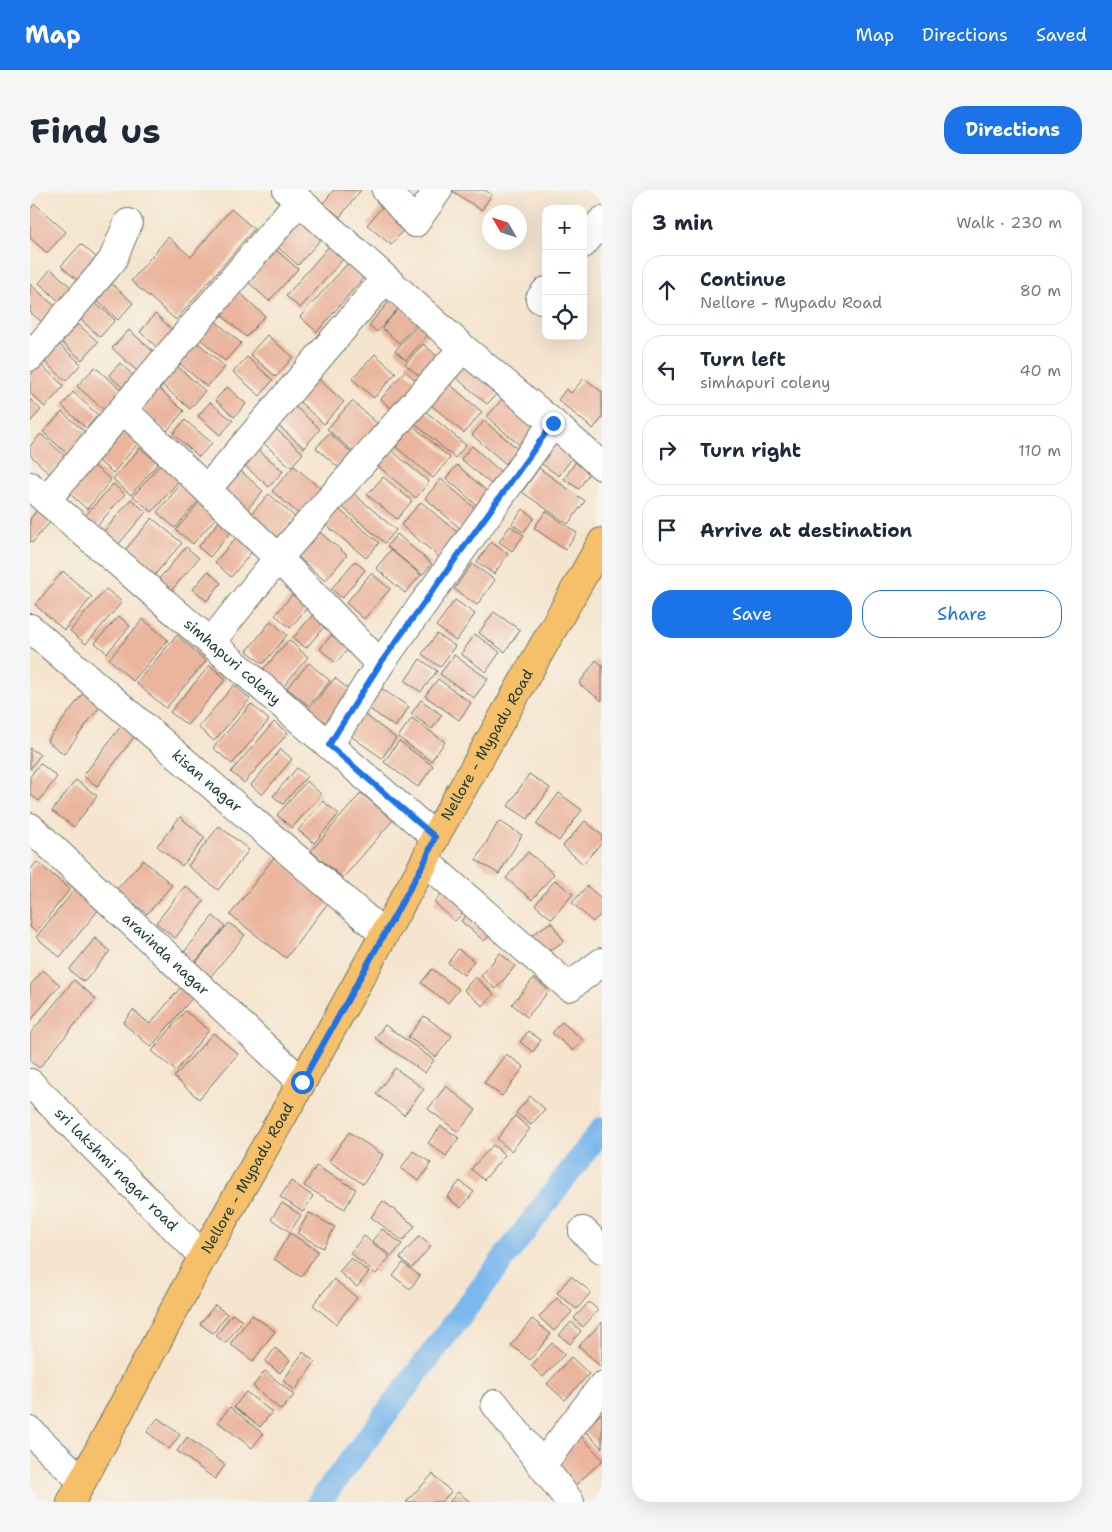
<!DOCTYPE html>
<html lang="en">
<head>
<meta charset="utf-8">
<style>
  :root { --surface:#fff; --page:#f6f6f7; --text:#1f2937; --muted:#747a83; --line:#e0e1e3; --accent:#1a73e8 }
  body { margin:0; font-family:"Shantell Sans",sans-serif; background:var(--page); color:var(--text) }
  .controls { position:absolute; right:15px; top:15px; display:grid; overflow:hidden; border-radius:10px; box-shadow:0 5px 20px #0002 }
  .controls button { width:45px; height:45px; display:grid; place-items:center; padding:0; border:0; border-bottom:1px solid var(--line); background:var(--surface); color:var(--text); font:25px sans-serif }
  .compass { position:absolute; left:452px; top:15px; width:45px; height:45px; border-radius:50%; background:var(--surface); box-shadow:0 5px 20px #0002; rotate:309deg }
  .stop { position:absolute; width:15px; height:15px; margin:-11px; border:4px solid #1a73e8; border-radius:50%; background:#fff }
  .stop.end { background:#1a73e8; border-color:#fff; box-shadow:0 1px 5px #0008 }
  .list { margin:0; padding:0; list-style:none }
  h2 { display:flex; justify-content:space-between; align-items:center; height:65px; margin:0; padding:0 20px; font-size:21px }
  h2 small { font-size:16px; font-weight:400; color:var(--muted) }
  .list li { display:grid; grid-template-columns:32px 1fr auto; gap:15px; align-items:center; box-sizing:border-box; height:70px; margin:0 10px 10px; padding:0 10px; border:1px solid var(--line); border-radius:20px }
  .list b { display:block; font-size:19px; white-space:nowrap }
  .list p { margin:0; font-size:16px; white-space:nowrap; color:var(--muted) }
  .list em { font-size:16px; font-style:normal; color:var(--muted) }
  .actions { display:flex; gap:10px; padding:15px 20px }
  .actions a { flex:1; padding:11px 0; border:1px solid var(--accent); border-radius:20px; text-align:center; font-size:18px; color:var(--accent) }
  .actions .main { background:var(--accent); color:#fff }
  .icon { flex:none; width:28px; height:28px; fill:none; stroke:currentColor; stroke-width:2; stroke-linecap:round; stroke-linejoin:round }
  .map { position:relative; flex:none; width:572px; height:1312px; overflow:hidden; border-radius:20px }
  header { display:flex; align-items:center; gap:30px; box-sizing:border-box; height:70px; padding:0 25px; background:var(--accent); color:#fff }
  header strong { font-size:24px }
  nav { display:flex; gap:28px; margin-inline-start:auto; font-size:18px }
  .intro { display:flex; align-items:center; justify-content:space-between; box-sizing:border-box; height:120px; padding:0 30px }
  h1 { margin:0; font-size:35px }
  .button { padding:12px 22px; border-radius:20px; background:var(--accent); color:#fff; font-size:18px; font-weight:700 }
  main { display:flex; gap:30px; padding:0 30px }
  aside { flex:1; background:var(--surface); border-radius:20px; box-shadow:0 5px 20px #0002 }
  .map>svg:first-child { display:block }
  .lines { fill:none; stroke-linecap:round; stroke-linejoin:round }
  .canal { stroke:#7ab8ed; stroke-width:24 }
  .building { fill:#eab49d }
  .minor-casing { stroke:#6a776a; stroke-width:30 }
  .major-casing { stroke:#6a776a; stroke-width:30 }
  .minor { stroke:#fff; stroke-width:28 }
  .major { stroke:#f6c06b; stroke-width:28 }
  .route { stroke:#1a73e8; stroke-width:6 }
  .labels { text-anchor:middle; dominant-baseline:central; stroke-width:5; stroke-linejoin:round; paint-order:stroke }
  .street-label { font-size:15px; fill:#1f3d34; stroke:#f7f3e8 }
</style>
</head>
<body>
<header>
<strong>Map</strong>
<nav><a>Map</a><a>Directions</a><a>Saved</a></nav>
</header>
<div class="intro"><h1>Find us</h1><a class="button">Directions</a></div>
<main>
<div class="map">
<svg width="572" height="1312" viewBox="0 0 572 1312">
  <rect width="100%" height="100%" fill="#f7f3e8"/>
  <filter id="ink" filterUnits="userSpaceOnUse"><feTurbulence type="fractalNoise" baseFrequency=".02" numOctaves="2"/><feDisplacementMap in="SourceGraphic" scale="10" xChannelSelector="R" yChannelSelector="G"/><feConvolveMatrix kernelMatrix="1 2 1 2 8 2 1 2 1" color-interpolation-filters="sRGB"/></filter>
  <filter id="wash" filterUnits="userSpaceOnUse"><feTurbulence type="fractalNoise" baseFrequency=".0096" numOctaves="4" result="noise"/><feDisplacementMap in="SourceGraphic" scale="20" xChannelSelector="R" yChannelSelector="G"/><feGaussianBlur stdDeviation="1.12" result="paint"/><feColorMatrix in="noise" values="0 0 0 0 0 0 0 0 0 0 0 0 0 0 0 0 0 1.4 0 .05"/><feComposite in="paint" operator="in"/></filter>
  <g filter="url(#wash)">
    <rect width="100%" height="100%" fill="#f5e4ce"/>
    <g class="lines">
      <path class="canal" d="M289 1312 572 939"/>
    </g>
    <g id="blocks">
      <path class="building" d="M304 0H331L310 27 293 13Z
        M421 0H455L462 5 451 20Z
        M356 12 380 32 361 55 337 35Z
        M5 14 36 42 17 63 0 48V19Z
        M201 19 224 39 146 130 101 91 138 47 161 67Z
        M272 30 292 48 268 75 248 57Z
        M51 54 68 69 48 91 31 76Z
        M300 55 314 68 270 118 256 106Z
        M246 60 268 79 239 111 218 92Z
        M318 73 334 87 287 142 270 127Z
        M21 79 41 97 29 111 9 93Z
        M0 94 27 118 13 133 0 122Z
        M82 94 103 113 88 130 67 111Z
        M206 99 235 126 216 147 187 121Z
        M362 108 370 116 347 142 339 135Z
        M65 113 85 130 70 147 50 129Z
        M370 117 387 133 369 153 352 138Z
        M125 124 144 141 129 159 110 142Z
        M183 129 211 153 195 171 167 146Z
        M390 132 401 141 376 170 365 161Z
        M48 134 68 152 52 170 31 152Z
        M99 140 124 162 107 181 82 158Z
        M237 145 263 167 246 187 220 164Z
        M167 152 195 177 177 197 149 173Z
        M29 154 51 174 36 191 14 171Z
        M393 154 415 173 397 193 375 174Z
        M345 164 366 183 344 208 322 189Z
        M217 167 243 190 230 206 203 182Z
        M435 168 471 199 457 214 422 184Z
        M90 173 104 186 93 198 79 185Z
        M10 174 34 196 15 217 0 203V186Z
        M146 175 175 201 160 219 130 193Z
        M65 177 91 200 74 220 47 196Z
        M375 181 390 194 365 223 351 209Z
        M282 183 314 212 294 234 262 205Z
        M554 188 572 202V228L563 239 528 210 536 199 541 203Z
        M418 193 452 222 434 243 400 214Z
        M127 197 154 221 137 241 109 217Z
        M197 197 216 214 204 227 185 210Z
        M43 202 68 225 56 238 32 216Z
        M474 207 509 237 492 257 457 227Z
        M0 209 11 220 0 232Z
        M322 211 350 236 326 264 297 239Z
        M180 212 203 231 190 245 168 226Z
        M260 212 290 239 274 258 243 231Z
        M394 220 436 255 425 268 383 232Z
        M32 222 56 243 37 264 13 242Z
        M155 230 182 253 169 267 143 244Z
        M454 231 488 259 476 274 442 245Z
        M238 232 273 263 261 277 225 246Z
        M88 234 109 252 83 283 61 265Z
        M383 236 420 268 403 288 366 257Z
        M299 243 329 269 316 284 286 258Z
        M11 244 36 267 20 284 0 265V256Z
        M524 244 547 261 529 286 506 270Z
        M220 253 253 281 239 297 206 268Z
        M442 256 471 282 461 294 431 269Z
        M110 258 128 273 101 305 83 289Z
        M361 260 399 292 386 308 348 276Z
        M549 267 563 277 549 299 534 289Z
        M56 269 81 290 57 319 32 297Z
        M134 270 153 286 122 322 103 306Z
        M204 275 233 301 216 321 186 295Z
        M427 275 461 305 450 318 416 288Z
        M264 276 291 299 269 324 242 301Z
        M509 278 555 311 538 334 492 302Z
        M353 287 382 311 367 329 337 305Z
        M411 289 447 320 431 339 395 308Z
        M153 292 171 308 145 338 127 322Z
        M83 294 95 304 67 336 55 326Z
        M323 303 366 340 355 353 311 316Z
        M239 304 265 327 247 347 221 324Z
        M173 308 190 323 163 354 146 340Z
        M101 309 116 322 86 357 71 345Z
        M391 312 429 344 409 367 371 335Z
        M304 315 349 353 336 368 291 331Z
        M8 319 22 330 2 353 0 351V329Z
        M493 319 504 328 494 342 482 334Z
        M516 321 547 343 535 360 504 338Z
        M193 327 205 337 180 367 168 357Z
        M122 328 152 353 120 390 91 365Z
        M480 336 494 345 482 361 469 352Z
        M287 340 317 365 295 391 266 365Z
        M209 344 225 358 201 387 185 372Z
        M367 344 402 374 392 385 357 356Z
        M461 352 478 364 464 384 447 372Z
        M156 357 169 368 141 401 128 390Z
        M361 360 391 385 375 403 346 378Z
        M325 371 335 380 312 408 301 399Z
        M442 374 465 390 447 415 424 399Z
        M33 381 62 407 34 440 5 415Z
        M178 381 191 393 177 411 163 399Z
        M341 383 360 399 334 429 316 413Z
        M268 398 283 411 260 438 245 425Z
        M76 399 92 412 56 454 40 441Z
        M425 410 445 424 426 451 406 436Z
        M286 421 299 431 276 458 263 448Z
        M464 422 490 440 475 462 449 443Z
        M89 426 100 436 77 463 65 453Z
        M113 429 138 450 103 491 79 469Z
        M241 431 257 445 233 474 217 461Z
        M307 438 324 452 306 473 290 459Z
        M407 444 425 456 410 477 392 464Z
        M445 444 470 462 456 482 431 464Z
        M147 445 176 471 136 518 106 493Z
        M259 450 278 467 251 499 231 482Z
        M424 465 458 489 444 508 410 484Z
        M390 469 407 481 391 502 375 491Z
        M566 470 572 475V511L549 494Z
        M279 473 300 491 279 516 257 498Z
        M180 475 196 489 157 535 140 522Z
        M305 488 325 505 298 537 278 520Z
        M408 489 441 513 429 530 395 506Z
        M204 495 220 509 184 551 168 537Z
        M348 496 379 517 365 537 334 515Z
        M57 498 74 511 34 564 17 551Z
        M391 510 412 525 402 539 381 524Z
        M221 514 239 530 202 574 183 558Z
        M330 521 366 548 352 568 315 542Z
        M382 528 415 552 401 571 368 547Z
        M94 532 107 543 67 596 53 586Z
        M244 532 258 543 214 593 201 582Z
        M369 551 403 576 388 597 354 572Z
        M0 558 10 565 0 579Z
        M251 559 262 569 232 605 221 595Z
        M10 573 27 587 9 611 0 604V587Z
        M267 578 277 586 253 614 243 606Z
        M499 584 520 598 498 629 478 616Z
        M46 590 67 606 44 637 22 621Z
        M277 591 291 604 262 638 247 625Z
        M331 603 363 630 313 688 281 661Z
        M529 603 552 620 529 651 506 634Z
        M293 611 309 624 284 653 268 640Z
        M150 627 175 648 152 676 127 656Z
        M469 631 492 645 469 684 446 670Z
        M555 631 572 645V652L553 674 533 656Z
        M189 636 219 660 188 700 158 676Z
        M498 662 524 684 502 710 476 688Z
        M245 666 301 709 256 768 200 725Z
        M113 670 142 695 117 724 87 699Z
        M7 672 40 699 6 742 0 737V680Z
        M525 690 543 704 522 729 505 715Z
        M155 696 174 711 145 748 126 733Z
        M557 696 572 709V723L563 732 542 713Z
        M47 697 71 717 30 767 6 747Z
        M416 699 437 718 425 731 404 712Z
        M442 719 465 739 454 751 431 731Z
        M183 726 195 736 163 775 152 765Z
        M521 732 534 751 512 766 499 747Z
        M199 733 215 745 176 792 161 779Z
        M65 748 80 761 54 792 39 780Z
        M428 759 444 771 434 785 418 773Z
        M470 763 485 776 466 799 451 786Z
        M402 779 429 799 418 813 391 793Z
        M13 780 30 795 0 831V796Z
        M445 787 464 804 453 816 434 800Z
        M504 788 519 801 497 827 482 814Z
        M44 790 66 809 9 878 0 871V844Z
        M151 797 163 807 121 857 93 833 103 820 120 834Z
        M155 821 179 840 146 881 122 861Z
        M394 826 422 846 406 867 378 847Z
        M532 832 553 850 543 861 522 843Z
        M355 835 404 870 395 883 345 848Z
        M498 841 511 850 503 862 490 852Z
        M183 843 208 864 169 909 144 887Z
        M476 864 494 877 472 906 454 893Z
        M365 878 394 899 374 925 346 904Z
        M416 896 446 920 428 942 398 919Z
        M500 906 515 919 501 935 486 923Z
        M485 926 500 939 481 961 467 949Z
        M411 936 429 948 416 966 398 953Z
        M319 942 353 965 333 994 299 971Z
        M463 955 475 965 454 990 441 979Z
        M383 961 401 973 389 991 371 979Z
        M286 976 326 999 315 1019 274 996Z
        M261 991 283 1006 273 1022 250 1007Z
        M430 991 444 1002 431 1018 417 1007Z
        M353 1011 385 1036 373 1051 341 1027Z
        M252 1013 271 1025 260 1042 241 1029Z
        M279 1023 305 1037 293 1058 267 1043Z
        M352 1039 372 1054 362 1066 342 1051Z
        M260 1043 288 1061 271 1087 244 1069Z
        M334 1046 360 1067 346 1084 320 1063Z
        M389 1046 401 1056 382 1078 370 1068Z
        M321 1068 339 1082 327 1097 309 1082Z
        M373 1073 390 1086 380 1099 363 1086Z
        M541 1086 561 1102 547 1119 527 1103Z
        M304 1089 327 1108 306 1134 283 1115Z
        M527 1108 542 1122 524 1141 509 1127Z
        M559 1112 568 1120 553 1137 544 1128Z
        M185 1115 197 1124 183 1143 170 1134Z
        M202 1124 212 1131 196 1153 186 1146Z
        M222 1125 245 1141 223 1171 200 1154Z
        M502 1129 521 1144 500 1170 481 1155Z
        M541 1132 551 1141 540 1154 529 1145Z
        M572 1132V1176L571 1177 549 1156Z
        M522 1153 535 1164 513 1187 501 1176Z
        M245 1158 260 1170 250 1183 235 1172Z
        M273 1162 285 1172 265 1200 253 1191Z
        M541 1167 559 1184 535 1210 517 1194Z
        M235 1181 264 1205 251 1220 223 1196Z
        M216 1202 242 1222 230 1237 204 1217Z
        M200 1217 233 1244 222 1258 188 1232Z
        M572 1223V1258L554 1240Z
        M128 1228 150 1245 139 1259 117 1242Z
        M157 1247 195 1275 185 1289 147 1261Z
        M552 1247 572 1269V1271L542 1298 522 1275Z
        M403 1284 421 1302 411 1312H376Z
        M428 1302 440 1312H419Z"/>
    </g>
  </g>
  <g filter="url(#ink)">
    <use href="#blocks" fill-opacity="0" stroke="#6a776a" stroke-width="1"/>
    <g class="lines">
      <defs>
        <g id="minor">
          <path d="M257 0 433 158 523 233 572 276"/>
          <path d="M356 0 385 33 408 0"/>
          <path d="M553 54 572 31"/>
          <path d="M510 109 516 101"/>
          <path d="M0 167 82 71 98 33"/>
          <path d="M93 219 248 368 350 474"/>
          <path id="s1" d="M0 296 405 647"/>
          <path d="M177 299 355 89"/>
          <path d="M16 310 269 11"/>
          <path id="s2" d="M0 438 354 744"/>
          <path d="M181 452 248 368 433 158"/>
          <path d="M299 555 350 474 523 233"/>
          <path id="s3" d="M0 637 272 892"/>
          <path d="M395 671 539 797 572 772"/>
          <path id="s4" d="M0 893 173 1066"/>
          <path d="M553 1041 572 1059"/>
          <path d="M465 1214 540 1312"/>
          <path d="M0 1241 52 1291"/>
          <path d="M512 1275 572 1196"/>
        </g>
        <g id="major">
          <path id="s5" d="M41 1312 173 1066 272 892 395 671 405 647 572 352"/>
        </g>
      </defs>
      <use href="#minor" class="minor-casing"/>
      <use href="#major" class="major-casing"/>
      <use href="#minor" class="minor"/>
      <use href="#major" class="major"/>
    </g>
  </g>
  <g class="lines" filter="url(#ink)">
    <path class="route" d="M272 892 395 671 405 647 299 555 350 474 523 233"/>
  </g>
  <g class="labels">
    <g class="street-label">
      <text stroke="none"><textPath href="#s1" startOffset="268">simhapuri coleny</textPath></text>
      <text stroke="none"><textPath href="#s5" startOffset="864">Nellore - Mypadu Road</textPath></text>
      <text stroke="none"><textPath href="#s2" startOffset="234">kisan nagar</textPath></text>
      <text stroke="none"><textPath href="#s3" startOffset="186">aravinda nagar</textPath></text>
      <text stroke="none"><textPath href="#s4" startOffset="122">sri lakshmi nagar road</textPath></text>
      <text stroke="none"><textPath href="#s5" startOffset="369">Nellore - Mypadu Road</textPath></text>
    </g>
  </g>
</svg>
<div class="controls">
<button>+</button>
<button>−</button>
<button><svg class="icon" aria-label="locate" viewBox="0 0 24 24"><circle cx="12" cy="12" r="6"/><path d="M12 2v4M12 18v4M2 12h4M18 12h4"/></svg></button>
</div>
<svg class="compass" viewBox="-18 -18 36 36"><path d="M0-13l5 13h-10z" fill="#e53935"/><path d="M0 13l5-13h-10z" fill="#747a83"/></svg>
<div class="stop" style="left:272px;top:892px"></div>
<div class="stop end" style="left:523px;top:233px"></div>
</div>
<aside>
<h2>3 min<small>Walk · 230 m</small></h2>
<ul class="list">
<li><svg class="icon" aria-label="ahead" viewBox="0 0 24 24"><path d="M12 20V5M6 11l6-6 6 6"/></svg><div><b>Continue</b><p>Nellore - Mypadu Road</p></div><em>80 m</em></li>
<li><svg class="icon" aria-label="left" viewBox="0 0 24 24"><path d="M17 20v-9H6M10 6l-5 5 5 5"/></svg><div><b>Turn left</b><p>simhapuri coleny</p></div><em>40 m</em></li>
<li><svg class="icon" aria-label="right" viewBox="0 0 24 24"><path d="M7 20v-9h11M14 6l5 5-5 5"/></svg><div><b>Turn right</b></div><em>110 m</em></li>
<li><svg class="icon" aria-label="arrive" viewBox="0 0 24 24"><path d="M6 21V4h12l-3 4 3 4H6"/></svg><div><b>Arrive at destination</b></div></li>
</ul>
<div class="actions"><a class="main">Save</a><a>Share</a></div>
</aside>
</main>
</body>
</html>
